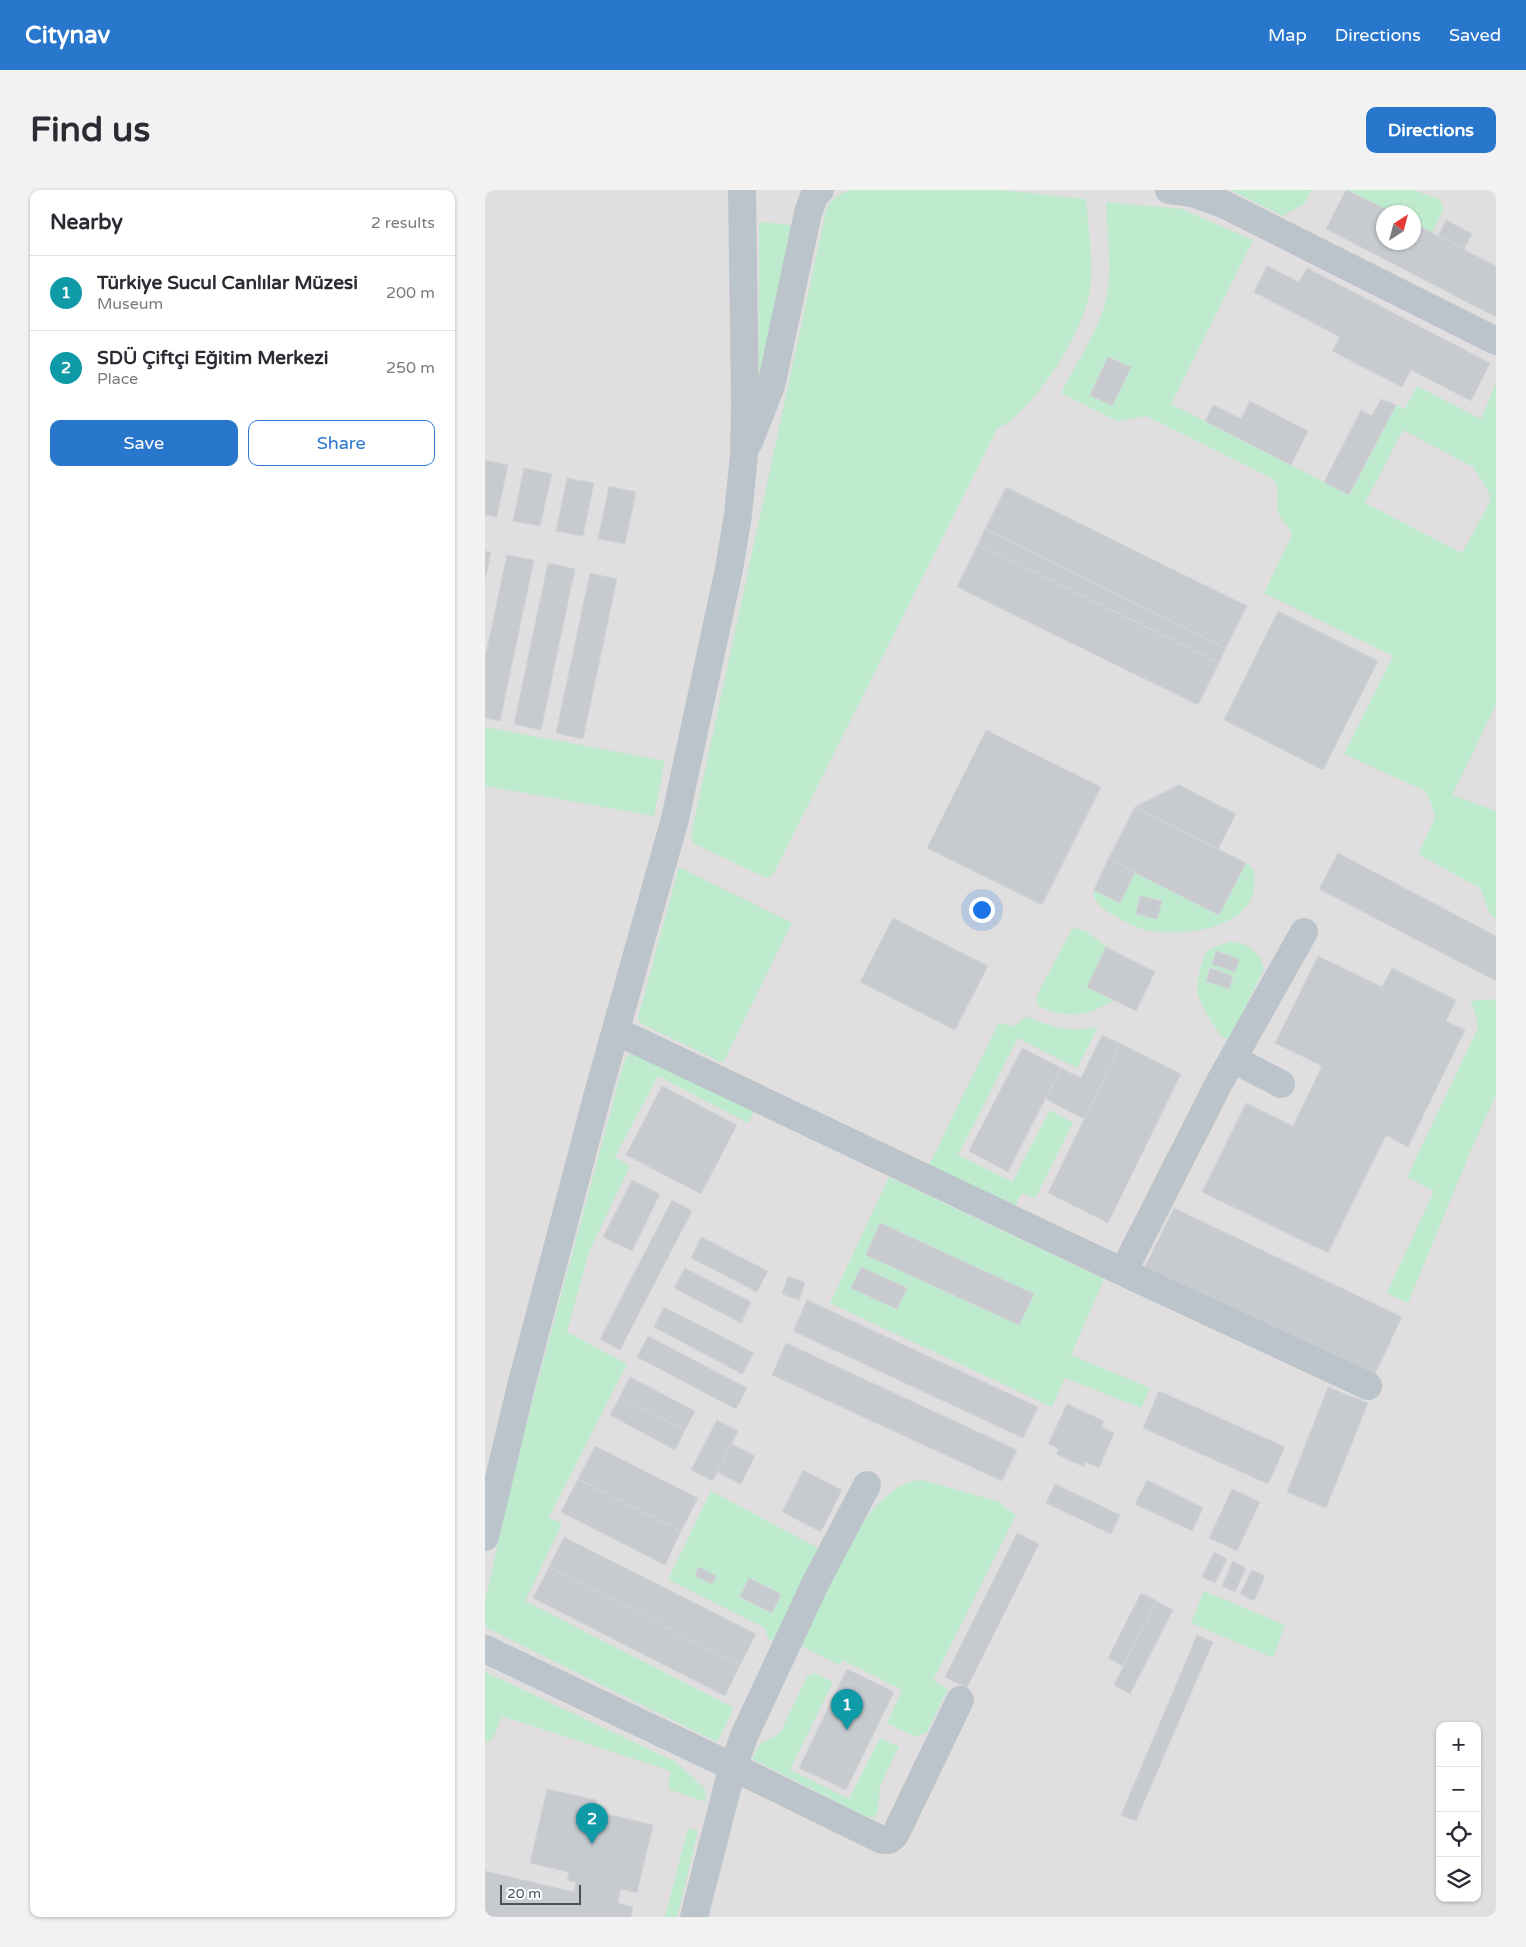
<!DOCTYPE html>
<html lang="en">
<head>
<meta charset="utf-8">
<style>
  :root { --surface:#fff; --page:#f2f2f3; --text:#2b2b33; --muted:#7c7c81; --line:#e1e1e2; --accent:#2977cd }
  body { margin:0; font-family:"Varela Round",sans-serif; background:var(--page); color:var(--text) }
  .controls { position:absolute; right:15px; bottom:15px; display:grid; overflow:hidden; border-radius:10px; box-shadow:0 1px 4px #0004 }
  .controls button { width:45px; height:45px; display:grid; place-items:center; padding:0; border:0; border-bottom:1px solid var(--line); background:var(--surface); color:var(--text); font:25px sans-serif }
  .compass { position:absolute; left:891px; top:15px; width:45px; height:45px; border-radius:50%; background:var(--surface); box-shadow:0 1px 4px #0004; rotate:36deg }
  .scale { position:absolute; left:15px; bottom:12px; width:81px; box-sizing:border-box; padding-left:5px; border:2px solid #475158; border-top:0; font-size:14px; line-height:18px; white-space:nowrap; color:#475158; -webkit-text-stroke:4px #fff; paint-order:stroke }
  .you { position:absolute; left:496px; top:719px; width:18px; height:18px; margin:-12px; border:4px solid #fff; border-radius:50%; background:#1a73e8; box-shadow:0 0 0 8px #1a73e833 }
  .badge { display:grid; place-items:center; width:32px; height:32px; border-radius:50%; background:var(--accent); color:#fff; font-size:16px; font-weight:700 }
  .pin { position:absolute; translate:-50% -41px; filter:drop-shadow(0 1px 2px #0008) }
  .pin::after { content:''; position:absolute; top:26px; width:18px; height:15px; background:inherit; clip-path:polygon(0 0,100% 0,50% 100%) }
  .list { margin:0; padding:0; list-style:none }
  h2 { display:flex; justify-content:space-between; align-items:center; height:65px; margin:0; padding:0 20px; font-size:21px }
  h2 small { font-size:16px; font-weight:400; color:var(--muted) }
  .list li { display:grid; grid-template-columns:32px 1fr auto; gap:15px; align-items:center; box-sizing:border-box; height:75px; padding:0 20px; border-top:1px solid var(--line) }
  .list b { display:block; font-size:19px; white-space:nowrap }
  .list p { margin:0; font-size:16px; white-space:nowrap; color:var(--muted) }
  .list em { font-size:16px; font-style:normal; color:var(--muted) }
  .actions { display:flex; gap:10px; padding:15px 20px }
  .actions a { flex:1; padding:11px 0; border:1px solid var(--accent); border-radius:10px; text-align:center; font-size:18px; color:var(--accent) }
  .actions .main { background:var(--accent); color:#fff }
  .icon { flex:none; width:28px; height:28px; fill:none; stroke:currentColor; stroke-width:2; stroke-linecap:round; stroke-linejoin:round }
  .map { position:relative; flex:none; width:1011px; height:1727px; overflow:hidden; border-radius:10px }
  header { display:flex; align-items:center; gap:30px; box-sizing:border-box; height:70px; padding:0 25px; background:var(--accent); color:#fff }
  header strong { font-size:24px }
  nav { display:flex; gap:28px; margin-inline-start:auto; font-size:18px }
  .intro { display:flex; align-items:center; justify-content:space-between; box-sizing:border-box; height:120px; padding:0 30px }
  h1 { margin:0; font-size:35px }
  .button { padding:12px 22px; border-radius:10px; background:var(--accent); color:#fff; font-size:18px; font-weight:700 }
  main { display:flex; gap:30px; padding:0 30px }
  aside { flex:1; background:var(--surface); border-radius:10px; box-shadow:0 1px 4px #0004 }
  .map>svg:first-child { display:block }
  .education { fill:#e0dede; fill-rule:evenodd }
  .green { fill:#beeacd; fill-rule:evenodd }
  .building { fill:#c7cacf; stroke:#d1d3d8 }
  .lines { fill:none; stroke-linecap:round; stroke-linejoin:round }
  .minor { stroke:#bcc4cb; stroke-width:28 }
</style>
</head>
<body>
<header>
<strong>Citynav</strong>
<nav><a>Map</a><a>Directions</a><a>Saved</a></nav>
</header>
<div class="intro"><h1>Find us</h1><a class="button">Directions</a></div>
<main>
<aside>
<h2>Nearby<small>2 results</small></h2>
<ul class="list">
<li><span class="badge" style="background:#0f9aa8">1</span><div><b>Türkiye Sucul Canlılar Müzesi</b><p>Museum</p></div><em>200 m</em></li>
<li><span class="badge" style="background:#0f9aa8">2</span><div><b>SDÜ Çiftçi Eğitim Merkezi</b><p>Place</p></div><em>250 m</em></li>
</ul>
<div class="actions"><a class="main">Save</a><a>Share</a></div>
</aside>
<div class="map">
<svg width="1011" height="1727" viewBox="0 0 1011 1727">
  <rect width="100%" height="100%" fill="#efeded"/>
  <path class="education" d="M0 0H1011V1727H0ZM898 22H928V52H898ZM955 1536H992V1708H955Z"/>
  <path class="green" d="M366 0H514L601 9C603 36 608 68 606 93 603 137 551 219 512 239L288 685 281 688 208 653 206 645 341 21C346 8 353 5 366 0Z
    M745 0H827L820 13 798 26Z
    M863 0H928L954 9 959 18 947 43 929 33 928 22H907Z
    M621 12 696 19 768 50 686 214 864 305 911 215 920 219 932 196 996 229 1011 193V515L967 605 1011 621V728C999 721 1002 709 995 698L933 664 950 629 946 613 940 601 859 564 908 466 779 403 807 345C805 336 797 333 794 324 790 313 796 298 788 289L661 226 635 231 627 229 576 203C591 173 616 138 622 105 627 79 622 39 621 12ZM918 240 988 277 1002 299 1005 306 1004 314 977 363 880 313Z
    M280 32 304 35 308 39 274 189V33Z
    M0 537 180 571 169 626 0 596Z
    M761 673C771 679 770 684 769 695 768 739 695 748 662 740 649 738 601 715 609 700L634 713 650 682 734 725Z
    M194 677 307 733 238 873 155 833 153 827Z
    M590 738 601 741 621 757 602 797 629 811C621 814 612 820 604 822 589 827 566 824 553 815L551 810 553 803 586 741Z
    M745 752C762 752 776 763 779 779L747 844 744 848H739C731 842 716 815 713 805 711 795 715 772 721 763 726 756 737 755 745 752Z
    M1006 809 1011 811V905L986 960 923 1113 902 1103 949 1001 922 987 993 838 990 821 985 811Z
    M541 826C572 839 580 842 613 837L592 878 533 848 473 965 527 992 565 920 588 933 550 1009 537 1003 530 1016 444 975 514 832C527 838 532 837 541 826Z
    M146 864H153L269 922 263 933 173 886 130 967 145 976 104 1062 82 1142 142 1174 64 1327 77 1334 40 1411 249 1518 232 1552 2 1438 0 1429V1412L29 1280 139 872 141 868Z
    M404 987 619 1089 586 1165 665 1198 656 1218 580 1188 567 1217 345 1113Z
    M437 1290 512 1311 531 1325 448 1490 463 1499 442 1542 431 1547 402 1533 417 1500 358 1470 355 1475 314 1455C325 1434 335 1414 346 1393 363 1358 391 1293 437 1290Z
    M226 1301 335 1359 291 1453 283 1449 280 1438 183 1389Z
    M719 1401 800 1435 788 1468 706 1433Z
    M0 1482 191 1572 220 1599 221 1612 186 1600 183 1595 186 1581 17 1526 8 1549 0 1552Z
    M330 1483 348 1492 305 1580 364 1609 395 1548 414 1557 395 1596 393 1621 389 1627H382L267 1569 275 1554 295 1543 322 1486Z
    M203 1638 213 1641 192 1727H180Z"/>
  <path class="building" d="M861 0 907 22H898V52H928V33L1011 76V127L841 39Z
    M961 30 987 44 979 59 953 46Z
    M782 76 814 92 822 78 1005 173 986 211 926 180 917 197 847 161 855 147 769 102Z
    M623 167 646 177 627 216 605 205Z
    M896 209 911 215 864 305 839 292 876 220 887 226Z
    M765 211 823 241 806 275 720 231 728 215 756 229Z
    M0 270 23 275 12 327 0 325Z
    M39 278 67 284 55 336 28 331Z
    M82 288 109 293 98 346 71 341Z
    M124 296 151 302 140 354 113 349Z
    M521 297 762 416 741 458 500 339Z
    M500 339 741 458 734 473 493 354Z
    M493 354 734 473 713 515 472 397Z
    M0 361 6 362 0 391Z
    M22 365 49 370 15 531 0 528V468Z
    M63 373 90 379 56 540 29 534Z
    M105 383 132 389 98 549 71 543Z
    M793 421 893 471 838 580 739 530Z
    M501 540 616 597 557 715 442 658Z
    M694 595 751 624 733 659 650 617Z
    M650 617 761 673 734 725 623 669Z
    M853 663 1011 746V791L834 699Z
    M623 669 650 682 635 713 609 700Z
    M655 706 677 711 672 729 651 724Z
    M408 728 503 776 470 840 375 792Z
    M621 757 670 782 651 821 602 797Z
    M731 761 754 769 750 782 727 774Z
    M833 766 897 797 907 778 971 810 961 831 980 840 923 957 901 945 843 1063 717 1002 761 913 808 936 837 876 790 853Z
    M725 778 748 786 744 799 721 791Z
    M617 845 636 854 599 929 561 909 576 878 596 888Z
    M636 854 696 884 623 1033 563 1003Z
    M537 858 576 878 523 982 484 961Z
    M177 896 252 935 216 1004 141 965Z
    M147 990 175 1004 147 1061 118 1047Z
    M187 1010 207 1021 135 1160 115 1149Z
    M689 1018 917 1127 889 1186 660 1077Z
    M395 1033 549 1104 534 1135 381 1065Z
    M216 1047 283 1081 272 1102 206 1068Z
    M376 1077 422 1098 412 1119 366 1098Z
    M200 1078 266 1112 256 1133 189 1098Z
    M303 1086 320 1093 314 1110 297 1104Z
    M322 1110 553 1217 538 1248 308 1141Z
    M179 1117 269 1163 257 1184 169 1137Z
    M163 1146 262 1198 251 1219 152 1167Z
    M301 1153 532 1260 517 1291 287 1185Z
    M145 1187 210 1221 200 1240 135 1206Z
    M843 1197 883 1213 841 1318 802 1302Z
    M674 1201 800 1257 783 1294 658 1238Z
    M135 1206 200 1240 190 1260 125 1225Z
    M582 1214 619 1231 616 1237 629 1243 614 1278 601 1272 599 1277 571 1264 574 1259 563 1254Z
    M232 1230 253 1241 228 1291 206 1280Z
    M246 1254 270 1266 256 1294 232 1282Z
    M110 1256 213 1308 196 1341 93 1289Z
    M318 1280 357 1300 336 1342 297 1322Z
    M93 1289 196 1341 180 1375 76 1322Z
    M662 1290 718 1318 707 1341 650 1314Z
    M570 1294 635 1325 626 1344 561 1313Z
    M747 1299 775 1312 752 1361 724 1348Z
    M532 1343 554 1354 482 1498 460 1487Z
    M79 1347 271 1444 255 1475 64 1377Z
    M729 1362 742 1369 730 1393 717 1387Z
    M748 1371 761 1378 750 1402 737 1396Z
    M64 1377 255 1475 240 1506 48 1408Z
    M214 1377 231 1386 227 1394 210 1386Z
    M767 1380 780 1386 769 1411 755 1404Z
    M264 1388 296 1404 287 1423 255 1407Z
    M656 1403 672 1411 638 1476 623 1468Z
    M672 1411 688 1420 645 1504 629 1495Z
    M712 1445 728 1452 651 1631 636 1625Z
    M362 1479 409 1502 361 1600 314 1578Z
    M62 1599 111 1610 109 1621 168 1635 152 1703 136 1699 133 1713 148 1717 146 1727H0V1681L89 1702 91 1692 82 1690 84 1682 45 1673Z"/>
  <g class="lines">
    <path class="minor" d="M684 0 708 3 738 14 1011 151
      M264 252 286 196 323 23 329 6 335 0
      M131 841 638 1082 734 893 819 742
      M748 869 796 894
      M638 1082 883 1196
      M0 1347 36 1196 112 907 190 629 244 379 253 325 259 265 260 213 257 0
      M0 1459 248 1577 397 1650H404L410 1645 475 1510
      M209 1727 245 1587 259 1546 331 1392 382 1295"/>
  </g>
</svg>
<div class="controls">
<button>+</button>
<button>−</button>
<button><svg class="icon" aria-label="locate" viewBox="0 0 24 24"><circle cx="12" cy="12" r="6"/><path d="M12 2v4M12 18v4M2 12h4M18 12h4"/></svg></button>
<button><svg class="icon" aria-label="layers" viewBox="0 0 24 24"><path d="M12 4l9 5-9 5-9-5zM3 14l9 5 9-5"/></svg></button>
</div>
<svg class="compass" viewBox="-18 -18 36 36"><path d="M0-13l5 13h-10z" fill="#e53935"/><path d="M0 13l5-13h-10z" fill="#7c7c81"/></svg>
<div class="scale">20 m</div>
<div class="you"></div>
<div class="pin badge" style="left:362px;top:1540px;background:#0f9aa8">1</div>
<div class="pin badge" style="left:107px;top:1654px;background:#0f9aa8">2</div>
</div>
</main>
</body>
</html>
